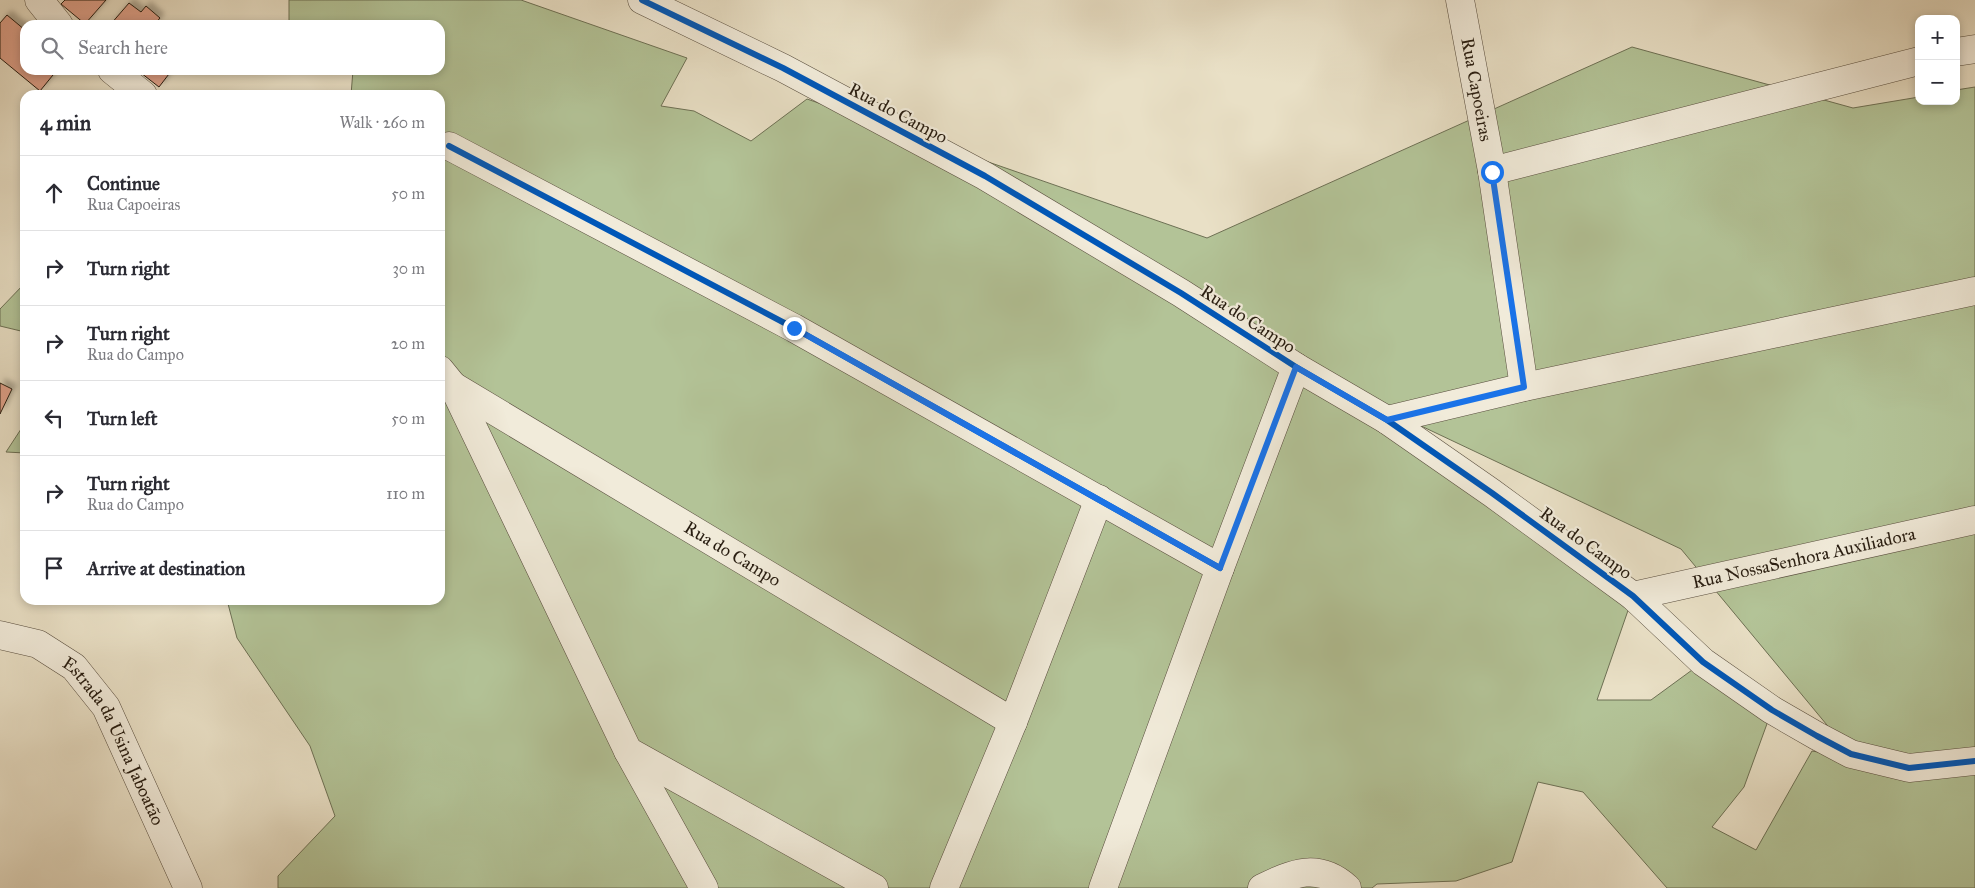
<!DOCTYPE html>
<html lang="en">
<head>
<meta charset="utf-8">
<style>
  :root { --surface:#fff; --page:#f7f7f7; --text:#2b2b33; --muted:#7c7c81; --line:#e1e1e2 }
  body { margin:0; font-family:"IM FELL Great Primer",serif; background:var(--page); color:var(--text) }
  .controls { position:absolute; right:15px; top:15px; display:grid; overflow:hidden; border-radius:10px; box-shadow:0 2px 8px #0003 }
  .controls button { width:45px; height:45px; display:grid; place-items:center; padding:0; border:0; border-bottom:1px solid var(--line); background:var(--surface); color:var(--text); font:25px sans-serif }
  .stop { position:absolute; width:15px; height:15px; margin:-11px; border:4px solid #1a73e8; border-radius:50%; background:#fff }
  .stop.end { background:#1a73e8; border-color:#fff; box-shadow:0 1px 5px #0008 }
  .list { margin:0; padding:0; list-style:none }
  h2 { display:flex; justify-content:space-between; align-items:center; height:65px; margin:0; padding:0 20px; font-size:21px }
  h2 small { font-size:16px; font-weight:400; color:var(--muted) }
  .list li { display:grid; grid-template-columns:32px 1fr auto; gap:15px; align-items:center; box-sizing:border-box; height:75px; padding:0 20px; border-top:1px solid var(--line) }
  .list b { display:block; font-size:19px; white-space:nowrap }
  .list p { margin:0; font-size:16px; white-space:nowrap; color:var(--muted) }
  .list em { font-size:16px; font-style:normal; color:var(--muted) }
  .icon { flex:none; width:28px; height:28px; fill:none; stroke:currentColor; stroke-width:2; stroke-linecap:round; stroke-linejoin:round }
  .map { position:relative; flex:none; width:1975px; height:888px; overflow:hidden }
  .search { position:absolute; background:var(--surface); box-shadow:0 2px 8px #0003; left:20px; top:20px; width:425px; height:55px; display:flex; align-items:center; gap:12px; box-sizing:border-box; padding:0 18px; border-radius:15px; color:var(--muted); font-size:19px }
  .panel { position:absolute; background:var(--surface); box-shadow:0 2px 8px #0003; left:20px; top:90px; width:425px; height:515px; border-radius:15px }
  .map>svg:first-child { display:block }
  .green { fill:#b3c397; stroke:#6d7054; fill-rule:evenodd }
  .building { fill:#dfa18a; stroke:#271c10; filter:url(#shadow) }
  .lines { fill:none; stroke-linecap:round; stroke-linejoin:round }
  .minor-casing { stroke:#584d3e; stroke-width:29 }
  .minor { stroke:#f1ebda; stroke-width:28 }
  .cycleway-casing { stroke:#f1ebda; stroke-width:9 }
  .cycleway { stroke:#0057b8; stroke-width:6 }
  .route { stroke:#1a73e8; stroke-width:6 }
  .labels { text-anchor:middle; dominant-baseline:central; stroke-width:4.5; stroke-linejoin:round; paint-order:stroke }
  .street-label { font-size:18px; fill:#271c10; stroke:#f1ebda }
</style>
</head>
<body>
<div class="map">
<svg width="1975" height="888" viewBox="0 0 1975 888">
  <defs>
    <filter id="shadow"><feDropShadow dx="4.5" dy="-4.5" stdDeviation="2.5" flood-color="#0004"/></filter>
  </defs>
  <rect width="100%" height="100%" fill="#e9e0c6"/>
  <filter id="stains"><feTurbulence type="fractalNoise" baseFrequency=".004" numOctaves="4"/><feColorMatrix values="0 0 0 0 .2 0 0 0 0 .09 0 0 0 0 .02 0 0 0 .5 -.17"/></filter>
  <radialGradient id="worn" r=".72"><stop offset=".6" stop-color="#630" stop-opacity="0"/><stop offset="1" stop-color="#630" stop-opacity=".3"/></radialGradient>
  <path class="green" d="M289 0H521L687 58 661 106 694 111 751 141 807 99 1207 238 1632 47 1853 108 1919 97V101H1956V90L1975 87V888H1667L1583 792 1538 782 1512 862 1456 881 1377 884 1372 888H278V876L335 816 310 746 237 638 227 600H440V95H351L353 70H440V25H298L289 22ZM1305 371 1681 549 1851 754 1900 766 1812 751 1756 850 1712 827 1744 787 1772 710 1703 662 1651 700H1597L1633 596Z
    M25 283V332L0 326V309Z
    M25 423V453L6 452Z"/>
  <path class="building" d="M65 0H106L85 24 61 4Z
    M129 3 141 12 146 6 160 18 154 25H110Z
    M7 15 25 30V70H57L40 91 0 58V23Z
    M143 70H172L159 87 141 73Z
    M0 383 12 389 0 414Z"/>
  <g class="lines">
    <defs>
      <g id="minor">
        <path d="M39 0 59 25"/>
        <path d="M642 0 783 68 985 176 1181 293 1296 367 1387 420 1492 493 1633 596 1703 662 1772 710 1817 736 1851 754 1909 768 1975 761"/>
        <path id="s1" d="M1460 0 1492 171 1524 387"/>
        <path d="M1956 52 1975 49"/>
        <path d="M112 70 143 95"/>
        <path d="M449 146 794 328 1220 568"/>
        <path d="M1492 171 1919 61"/>
        <path d="M440 370 453 386 628 751 704 888"/>
        <path id="s2" d="M453 386 1013 722"/>
        <path d="M1387 420 1524 387 1975 291"/>
        <path id="s3" d="M1633 596 1975 520"/>
        <path id="s4" d="M0 635 38 644 74 667 106 707 188 888"/>
        <path d="M628 751 874 888"/>
        <path d="M944 888 1013 722 1099 499"/>
        <path d="M1103 888 1220 568 1296 367"/>
        <path d="M1262 888C1293 873 1318 862 1347 888"/>
      </g>
    </defs>
    <use href="#minor" class="minor-casing"/>
    <use href="#minor" class="minor"/>
    <defs>
      <path id="cycleway" d="M642 0 783 68 985 176 1181 293 1296 367 1387 420 1492 493 1633 596 1703 662 1772 710 1817 736 1851 754 1909 768 1975 761
        M449 146 794 328 1220 568"/>
    </defs>
    <use href="#cycleway" class="cycleway-casing"/>
    <use href="#cycleway" class="cycleway"/>
  </g>
  <g class="lines">
    <path class="route" d="M794 328 1220 568 1296 367 1387 420 1524 387 1492 172"/>
  </g>
  <g class="labels">
    <g class="street-label">
      <text stroke="none"><textPath href="#s1" startOffset="91">Rua Capoeiras</textPath></text>
      <text transform="translate(898 113) rotate(28)">Rua do Campo</text>
      <text transform="translate(1248 319) rotate(33)">Rua do Campo</text>
      <text transform="translate(1586 543) rotate(36)">Rua do Campo</text>
      <text stroke="none"><textPath href="#s2" startOffset="326">Rua do Campo</textPath></text>
      <text stroke="none"><textPath href="#s3" startOffset="175">Rua NossaSenhora Auxiliadora</textPath></text>
      <text stroke="none"><textPath href="#s4" startOffset="166">Estrada da Usina Jaboatão</textPath></text>
    </g>
  </g>
  <rect width="100%" height="100%" filter="url(#stains)"/>
  <rect width="100%" height="100%" fill="url(#worn)"/>
</svg>
<div class="controls">
<button>+</button>
<button>−</button>
</div>
<div class="stop" style="left:1492px;top:172px"></div>
<div class="stop end" style="left:794px;top:328px"></div>
<div class="search"><svg class="icon" aria-label="search" viewBox="0 0 24 24"><circle cx="10" cy="10" r="6"/><path d="M15 15l6 6"/></svg>Search here</div>
<section class="panel">
<h2>4 min<small>Walk · 260 m</small></h2>
<ul class="list">
<li><svg class="icon" aria-label="ahead" viewBox="0 0 24 24"><path d="M12 20V5M6 11l6-6 6 6"/></svg><div><b>Continue</b><p>Rua Capoeiras</p></div><em>50 m</em></li>
<li><svg class="icon" aria-label="right" viewBox="0 0 24 24"><path d="M7 20v-9h11M14 6l5 5-5 5"/></svg><div><b>Turn right</b></div><em>30 m</em></li>
<li><svg class="icon" aria-label="right" viewBox="0 0 24 24"><path d="M7 20v-9h11M14 6l5 5-5 5"/></svg><div><b>Turn right</b><p>Rua do Campo</p></div><em>20 m</em></li>
<li><svg class="icon" aria-label="left" viewBox="0 0 24 24"><path d="M17 20v-9H6M10 6l-5 5 5 5"/></svg><div><b>Turn left</b></div><em>50 m</em></li>
<li><svg class="icon" aria-label="right" viewBox="0 0 24 24"><path d="M7 20v-9h11M14 6l5 5-5 5"/></svg><div><b>Turn right</b><p>Rua do Campo</p></div><em>110 m</em></li>
<li><svg class="icon" aria-label="arrive" viewBox="0 0 24 24"><path d="M6 21V4h12l-3 4 3 4H6"/></svg><div><b>Arrive at destination</b></div></li>
</ul>
</section>
</div>
</body>
</html>
